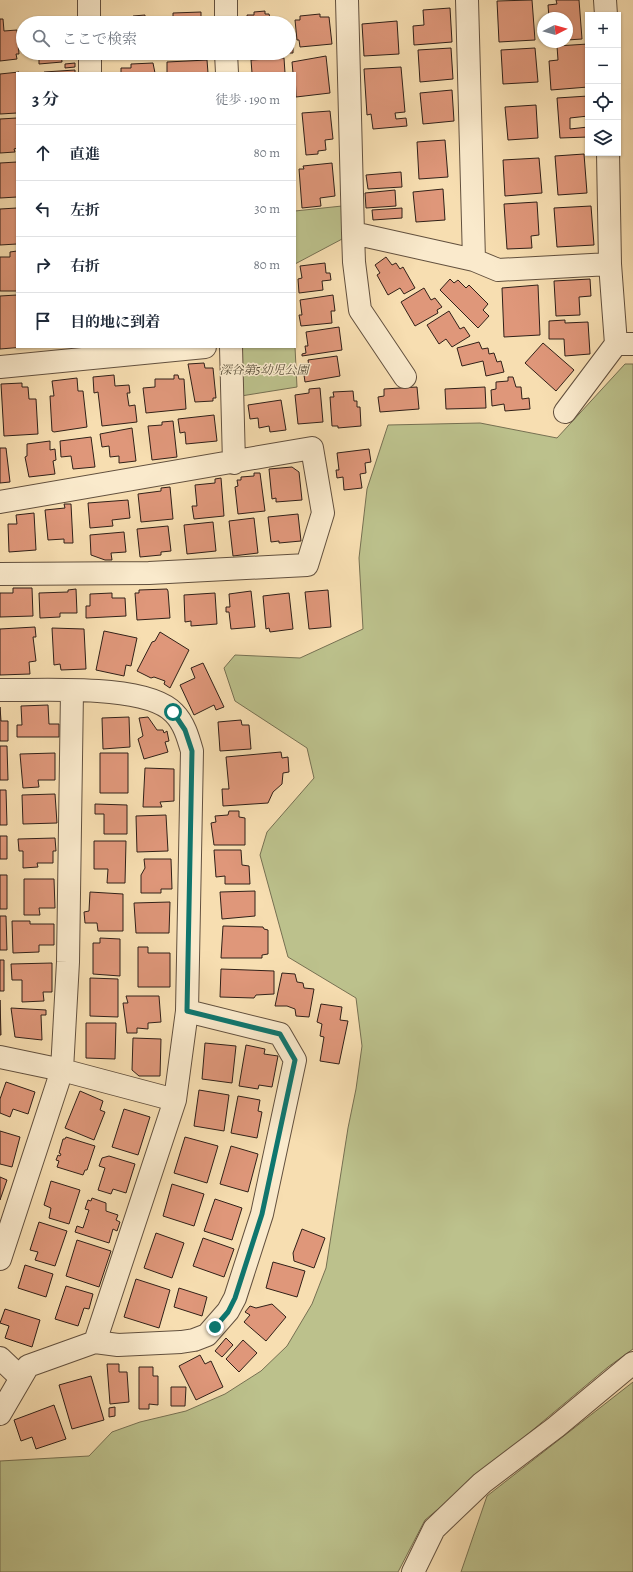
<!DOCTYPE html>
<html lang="ja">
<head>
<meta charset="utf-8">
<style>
  :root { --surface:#fff; --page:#f2f2f3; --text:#1f2937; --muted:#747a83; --line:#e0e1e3 }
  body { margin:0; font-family:Alegreya,"Noto Serif JP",serif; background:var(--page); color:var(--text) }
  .controls { position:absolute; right:12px; top:12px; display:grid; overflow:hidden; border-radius:0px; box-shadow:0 1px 3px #0004 }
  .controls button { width:36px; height:36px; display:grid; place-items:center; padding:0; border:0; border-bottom:1px solid var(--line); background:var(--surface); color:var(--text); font:20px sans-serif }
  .compass { position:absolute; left:537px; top:12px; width:36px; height:36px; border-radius:50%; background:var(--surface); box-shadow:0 1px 3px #0004; rotate:84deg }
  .stop { position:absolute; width:12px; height:12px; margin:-9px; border:3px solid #0f766e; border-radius:50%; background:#fff }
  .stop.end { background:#0f766e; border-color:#fff; box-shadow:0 1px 4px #0008 }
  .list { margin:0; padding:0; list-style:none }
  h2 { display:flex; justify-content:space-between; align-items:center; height:52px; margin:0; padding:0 16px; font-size:17px }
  h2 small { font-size:13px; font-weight:400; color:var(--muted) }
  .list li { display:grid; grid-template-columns:26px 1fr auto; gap:12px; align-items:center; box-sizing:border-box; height:56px; padding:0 16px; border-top:1px solid var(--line) }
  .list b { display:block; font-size:15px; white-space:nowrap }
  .list em { font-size:13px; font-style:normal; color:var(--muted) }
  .icon { flex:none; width:22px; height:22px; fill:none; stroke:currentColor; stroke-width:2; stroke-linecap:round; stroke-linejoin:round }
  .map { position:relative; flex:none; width:633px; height:1572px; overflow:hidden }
  .search { position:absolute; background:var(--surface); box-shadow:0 1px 3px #0004; left:16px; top:16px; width:280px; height:44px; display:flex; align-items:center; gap:10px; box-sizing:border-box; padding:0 14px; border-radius:22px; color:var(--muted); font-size:15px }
  .panel { position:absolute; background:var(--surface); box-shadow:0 1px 3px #0004; left:16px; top:72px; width:280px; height:276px; border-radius:0px }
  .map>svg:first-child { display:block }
  .green { fill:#bcc18c; stroke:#767052 }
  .building { fill:#df977a; stroke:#302018 }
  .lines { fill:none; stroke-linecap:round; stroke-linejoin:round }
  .minor-casing { stroke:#62503e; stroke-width:24 }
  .minor { stroke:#faeacc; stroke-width:22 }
  .route { stroke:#0f766e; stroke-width:5 }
  .labels { text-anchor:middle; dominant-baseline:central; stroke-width:3; stroke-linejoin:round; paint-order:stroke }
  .park-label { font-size:12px; font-style:italic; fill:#5a503b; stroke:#faeacc }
</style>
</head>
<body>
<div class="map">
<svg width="633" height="1572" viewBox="0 0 633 1572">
  <rect width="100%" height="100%" fill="#f7deb1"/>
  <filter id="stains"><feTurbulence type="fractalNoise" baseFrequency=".005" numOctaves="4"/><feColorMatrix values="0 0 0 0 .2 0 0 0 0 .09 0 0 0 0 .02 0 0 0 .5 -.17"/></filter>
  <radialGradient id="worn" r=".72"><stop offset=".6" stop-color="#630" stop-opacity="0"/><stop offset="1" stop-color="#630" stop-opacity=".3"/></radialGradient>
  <path class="green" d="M342 206 344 238 295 264V211Z
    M241 347H295L297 387 241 396Z
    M625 364H633V1349L608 1367 425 1520 398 1572H0V1461L89 1456 112 1432 140 1422 186 1411 225 1394 261 1371 287 1346 312 1304 326 1268 348 1128 356 1089 362 1046 356 998 288 957 260 855 267 832 314 778 307 748 235 701 224 668 235 655 300 658 363 629 359 558 367 489 388 425 480 423 557 438Z
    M633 1382V1572H461L487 1496Z"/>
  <path class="building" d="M532 0 535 40 499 42 497 1Z
    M556 0H579L582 39 567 40V18H549L548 5 557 4Z
    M450 8 452 42 414 45 413 26 424 25 423 10Z
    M265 11V14H269L270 18 273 17 274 23H248L247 15H254V12Z
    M201 12V23H173V13Z
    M320 14V17H329L332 44 300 47 299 40H297L295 20H300V16Z
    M145 15V23H134L133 16Z
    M70 18V23H38V21Z
    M0 19H3L4 31 17 30 19 54H16L17 59 0 61Z
    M397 21 399 54 364 56 362 24Z
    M293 44V53H289V45Z
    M588 44V87L551 90 549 61 558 60 557 46Z
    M451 48 453 79 420 82 418 50Z
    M535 48 538 82 503 84 501 50Z
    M39 53H61L62 62 39 64Z
    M326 56 330 93 296 97 295 73H293L292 62Z
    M284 58 285 73H252L251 60Z
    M207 60 208 73H167V62Z
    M75 63V67L65 68V64Z
    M153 63 155 73H121V68H131V64Z
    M401 67 405 112 395 113 396 119 406 118 407 126 373 129 371 114 367 115 364 69Z
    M75 70V73H45L44 72Z
    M19 72 17 73V113L0 114V74Z
    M452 90 454 121 423 124 420 93Z
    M588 96V116L570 118V129L588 127V137L560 138 557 98Z
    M536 105 538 138 508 140 505 107Z
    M330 111 333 139 325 140 326 150 318 151V154L306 155 302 113Z
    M17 118V148L14 149 15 152 0 153V119Z
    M445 140 448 177 419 179 417 142Z
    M584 154 587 193 558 195 555 156Z
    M539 158 542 193 505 196 503 160Z
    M17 162V197L0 198V163Z
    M332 163 335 196 320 198 321 206 302 208 299 169H304L303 166Z
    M401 172 402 187 368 189 366 175Z
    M443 189 445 220 416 222 413 192Z
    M395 190 396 206 366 208 365 193Z
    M537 202 539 235 531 236 532 248 507 249 504 204Z
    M591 206 594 245 557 247 554 208Z
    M17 208V244L0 245V209Z
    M402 208V218L373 220 372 210Z
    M17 251V291H0V257H10V252Z
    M386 257 392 265 396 263 400 269 403 267 415 288 404 294 400 288 388 295 377 275 380 273 375 265Z
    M325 263 326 273H330L331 280 322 281 323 290 299 293 298 279 302 278 300 266Z
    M450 279 454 283 458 280 466 288 469 285 488 304 483 310 489 316 478 328 440 290Z
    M590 279 591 296 579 297 580 315 556 316 554 281Z
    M538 285 540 335 504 337 502 288Z
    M424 288 431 300 435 298 442 307 437 310 438 313 415 326 401 302Z
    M17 295V347H24L0 349V296Z
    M333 295 335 311H331L332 323 301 326 299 315H302L300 300Z
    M449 311 460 329 464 327 470 336 452 347 446 339 439 344 427 325Z
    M565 320V323L588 322 590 354 565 356 564 339H549V321Z
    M339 327 342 350 302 356V354L306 353 305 346H308L306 332Z
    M479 342 482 349 488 348 489 354 494 353 497 362 501 361 504 372 486 376 483 361 462 366 457 348Z
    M543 343 574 370 556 391 525 363Z
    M337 356 340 376 305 382 303 368 309 367 308 360Z
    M204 363 205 368H213L216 398H213V401L195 402 188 364Z
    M114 375 115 386 129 385 130 393H127L129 406 135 405 137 422 102 426 98 392 94 393 93 377Z
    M174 375H178L179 379H184L186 409 146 413 143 388 155 387V379H174Z
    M508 377H513L516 387H521L522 399 529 398 530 409 505 411 504 404 492 406 491 390 496 389V382L508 381Z
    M77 378 78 391H83L87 427 54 432 52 431 50 396H54L52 381Z
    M22 383V387H28L29 399H36L38 434 4 436 1 384Z
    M417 387 419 409 380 412 378 397 384 396V389Z
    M485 387 486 408 446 409 445 389Z
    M320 388 323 422 298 424 295 395 309 393V389Z
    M353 391 354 401H357V407H360L361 426 338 428V426H332L330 397H334L333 392Z
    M281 400 286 430 270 432 269 426 259 428 258 418 250 419 248 405Z
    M214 415 217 441 186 444 185 432 180 433 178 419Z
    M173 421 177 457 152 460 148 426 162 425V422Z
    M132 428 136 461 119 463V456L110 457 109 446 102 447 100 434Z
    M91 437 95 467 73 469 71 456 61 457 60 441Z
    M50 441V450L55 449 56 460 53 461 55 474 29 477 25 457 27 456V444Z
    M0 448H6L10 482 0 483Z
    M369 449 371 462 365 463 366 473 360 474 362 488 344 490 343 477 337 478 336 470H339L337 453Z
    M292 467 299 472 302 500 276 502V498L272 499 269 469Z
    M254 473H260L265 511 238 514 235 487 238 486 237 480H241V477L254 476Z
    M221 478 224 516 194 519 192 506H197L195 485 215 483V479Z
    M170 487 173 519 141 522 138 494 161 491V488Z
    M128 500 130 518 112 520 113 526 90 528 88 503Z
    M64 504H71L73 543H64V539L48 540 45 510 65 508Z
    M34 513 36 550 9 552 8 524H17L16 515Z
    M298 514 301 541 279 543V541L271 542 268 517Z
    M254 518 258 553 233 556 229 521Z
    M213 522 216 551 187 554 184 525Z
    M168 526 171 551 161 552V555L140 557 137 529Z
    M124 532 126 552 111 553 112 560H105L91 555 90 535Z
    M13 588H32L33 616 0 617V593H13Z
    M76 589 77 613H60V617L40 618 39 593 68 592V590Z
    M167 589 168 591 170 618 137 620 135 593H139V590Z
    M328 590 331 627 309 629 305 592Z
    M251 591 255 627 231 629 229 612H226V607H230L229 594Z
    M112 593V598H125L126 616 86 618V606H90V594Z
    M215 593 217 624 191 626V621L185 622 184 595Z
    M289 593 293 629 270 632 269 628 266 629 263 596Z
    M35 627 36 637H33L36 661 29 662 30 674 0 675V629Z
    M52 628 84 629 86 669 61 670 60 664 54 665Z
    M104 631 137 638 131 666 126 665 124 676 96 670Z
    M160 632 189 650 170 688 164 684 165 681 154 677 151 678 137 671 152 642 155 641Z
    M203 663 224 707 216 710 214 705 194 715 180 685 195 678 191 668Z
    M48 705 49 724H59V737H17V725H22L21 706Z
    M0 707 1 721H8V741H0Z
    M129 717 130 747 103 749 102 718Z
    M148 717 157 730H163L164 733 167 731 169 741 165 742 168 752 144 759 138 739 143 736 139 718Z
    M241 720 242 725H249L251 749 220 751 218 722Z
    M0 746H7L8 780H0Z
    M281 752 282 758 288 757 289 772 283 773 282 784 273 792 268 803 223 806 222 789H229L226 757Z
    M55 753V780H38L39 787 23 788 20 754Z
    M100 753H128V793H100Z
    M145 768 174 769V801L160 802 162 807H143Z
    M0 790H6L7 825H0Z
    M55 794 57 823 23 824 22 795Z
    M95 804 127 805V834H104V814H95Z
    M229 811H239V817L245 818V845H214L211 823 216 822 215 816 228 815Z
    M166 815 168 851 137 852 136 816Z
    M0 836H7V859H0Z
    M55 838 56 851H53V863H37L38 867 23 868V851H19L18 839Z
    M94 841H126L125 883H107L108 869H94Z
    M214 850H241L242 865 249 866 250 884H225V876L216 877Z
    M144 859H171L172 889H161V893H141V875L145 868Z
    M0 875H7V909H0Z
    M24 879H54L55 908H39L40 915H24Z
    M255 891V916L222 919 220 892Z
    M90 892 123 894V931H98L97 923H85L84 912 89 911Z
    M170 902 169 933H136L134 903Z
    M0 916H6L7 950H0Z
    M12 921H30V924H54V945H39V952L13 953Z
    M223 926 263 927 264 929 268 930V954L262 955V958H221Z
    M100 938 120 939V976L93 974V943H100Z
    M138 947H148V953H170V987H138Z
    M0 960H4V991H0Z
    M52 963V992H43L44 1001 22 1002V980H12L11 964Z
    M221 969 274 971V994L256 995 254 998 220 997Z
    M282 973 295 974 297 982 303 983 304 988 314 989 309 1017 296 1016 295 1009 287 1006H275Z
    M90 978 118 979V1017L90 1016Z
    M126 996H159L161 1022 148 1023V1029L137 1028V1033H127L123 1003H128Z
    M0 1000 1 1035H0Z
    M321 1004 342 1007 340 1020 348 1021 339 1064 320 1061 324 1037 320 1036 322 1024 317 1022Z
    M11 1008 46 1010V1015H41L42 1040 15 1037Z
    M86 1023H116L115 1059 86 1058Z
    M133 1038 161 1039 160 1076H139L132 1070Z
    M205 1043 236 1046 232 1083 202 1079Z
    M246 1045 265 1049 264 1054 278 1056 272 1087 259 1085 258 1089 239 1086Z
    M6 1082 35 1092 28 1114 13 1109 10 1117 0 1113V1099Z
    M199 1090 229 1095 224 1131 194 1126Z
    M80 1091 103 1101 100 1110 105 1112 94 1140 65 1128Z
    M238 1096 260 1100 258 1111 262 1112 257 1138 231 1133Z
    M124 1109 150 1117 138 1155 112 1147Z
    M0 1131 20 1137 12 1167 0 1164Z
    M66 1137 95 1146 87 1170H85L83 1175 57 1167 59 1161 56 1160 58 1155 60 1156 61 1154 59 1153 63 1139H65Z
    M185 1137 218 1146 207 1183 174 1173Z
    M231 1146 258 1154 248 1192 220 1184Z
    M109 1156 135 1164 126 1193 113 1189 111 1194 98 1190 105 1168 99 1166 102 1158Z
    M0 1177 7 1180 0 1200Z
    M51 1181 80 1190 69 1224 49 1218 51 1208 44 1205Z
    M172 1184 204 1194 194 1226 163 1216Z
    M92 1198 106 1203V1211L118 1215 116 1220 120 1222 117 1231 113 1229 109 1243 75 1232 77 1226 83 1228 89 1210 85 1209 88 1200 91 1201Z
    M215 1199 242 1208 232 1240 204 1231Z
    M39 1222 67 1231 55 1266 35 1260 38 1252 30 1250Z
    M302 1229 325 1238 314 1268 294 1261 293 1253Z
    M156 1233 184 1243 172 1278 144 1268Z
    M203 1238 234 1249 224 1277 193 1266Z
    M77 1240 111 1251 99 1287 66 1276Z
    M273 1262 305 1271 297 1297 266 1288Z
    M25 1265 53 1274 46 1297 18 1288Z
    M136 1279 170 1290 159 1328 124 1317Z
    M66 1286 93 1294 89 1309 84 1308 78 1326 55 1319Z
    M179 1288 207 1297 202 1316 174 1307Z
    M272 1304 286 1317 266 1341 244 1322 250 1315 245 1312 250 1306 256 1308Z
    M5 1309 40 1320 32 1347 5 1338 9 1326 0 1323Z
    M226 1338 233 1345 222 1357 215 1351Z
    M243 1340 257 1353 239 1372 226 1359Z
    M200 1355 205 1364 211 1361 223 1387 196 1400 179 1366Z
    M107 1364H119V1372H127L129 1402 110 1404Z
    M139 1367H153V1376H158V1405L149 1404V1409H139Z
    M91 1376 104 1420 72 1429 59 1385Z
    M171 1387H186L185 1406H171Z
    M54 1405 66 1439 36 1449 32 1437 21 1441 14 1420Z
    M115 1407V1416L109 1417V1408Z"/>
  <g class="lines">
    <defs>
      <path id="minor" d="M89 0V23
        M226 0V23
        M347 0 353 233 474 260 498 270 610 264
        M467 0 474 260
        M605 0 606 15
        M90 53V73
        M226 53 227 73
        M608 153 610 264 616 344H633
        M353 233 354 262 360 310 405 377
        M231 347 234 463
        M0 367 205 347
        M565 412 616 344
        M0 502 312 448 323 513 307 565 149 573 0 574
        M0 690C40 691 146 683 174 713 184 723 188 737 192 751L187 1011 175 1100 95 1342
        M0 1057 62 1070 175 1100
        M0 1259 62 1070 68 962 72 691
        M0 1358 20 1377
        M0 1414 28 1366 95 1342 118 1345 181 1342 194 1340 207 1335 228 1311 235 1298 262 1214 295 1060 280 1034 187 1011
        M413 1572 434 1529 482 1483 556 1427 633 1363"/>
    </defs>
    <use href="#minor" class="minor-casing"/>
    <use href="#minor" class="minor"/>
  </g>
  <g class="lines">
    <path class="route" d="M173 712 185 730 192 751 187 1011 280 1034 295 1060 262 1214 235 1298 228 1312 215 1327"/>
  </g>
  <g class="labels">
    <g class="park-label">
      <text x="264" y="370">深谷第5幼児公園</text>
    </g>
  </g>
  <rect width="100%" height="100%" filter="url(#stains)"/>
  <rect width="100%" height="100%" fill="url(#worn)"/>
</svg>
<div class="controls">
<button>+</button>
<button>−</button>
<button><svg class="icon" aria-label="locate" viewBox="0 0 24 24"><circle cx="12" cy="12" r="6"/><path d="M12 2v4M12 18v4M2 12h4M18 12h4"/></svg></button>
<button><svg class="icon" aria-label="layers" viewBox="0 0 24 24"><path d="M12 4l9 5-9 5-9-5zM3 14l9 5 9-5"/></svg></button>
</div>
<svg class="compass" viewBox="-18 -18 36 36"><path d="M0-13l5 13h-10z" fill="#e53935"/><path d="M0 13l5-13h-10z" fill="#747a83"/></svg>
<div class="stop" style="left:173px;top:712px"></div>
<div class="stop end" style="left:215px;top:1327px"></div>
<div class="search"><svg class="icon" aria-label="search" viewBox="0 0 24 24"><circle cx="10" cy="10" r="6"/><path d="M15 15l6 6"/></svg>ここで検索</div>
<section class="panel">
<h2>3 分<small>徒歩 · 190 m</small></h2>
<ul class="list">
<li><svg class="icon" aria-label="ahead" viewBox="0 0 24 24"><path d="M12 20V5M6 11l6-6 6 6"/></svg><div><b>直進</b></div><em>80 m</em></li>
<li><svg class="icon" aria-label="left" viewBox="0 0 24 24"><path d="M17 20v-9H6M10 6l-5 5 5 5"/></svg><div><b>左折</b></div><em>30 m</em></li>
<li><svg class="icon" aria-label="right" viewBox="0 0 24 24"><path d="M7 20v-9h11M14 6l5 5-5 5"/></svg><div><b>右折</b></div><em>80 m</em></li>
<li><svg class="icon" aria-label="arrive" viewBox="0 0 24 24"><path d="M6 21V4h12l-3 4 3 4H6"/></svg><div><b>目的地に到着</b></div></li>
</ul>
</section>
</div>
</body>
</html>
